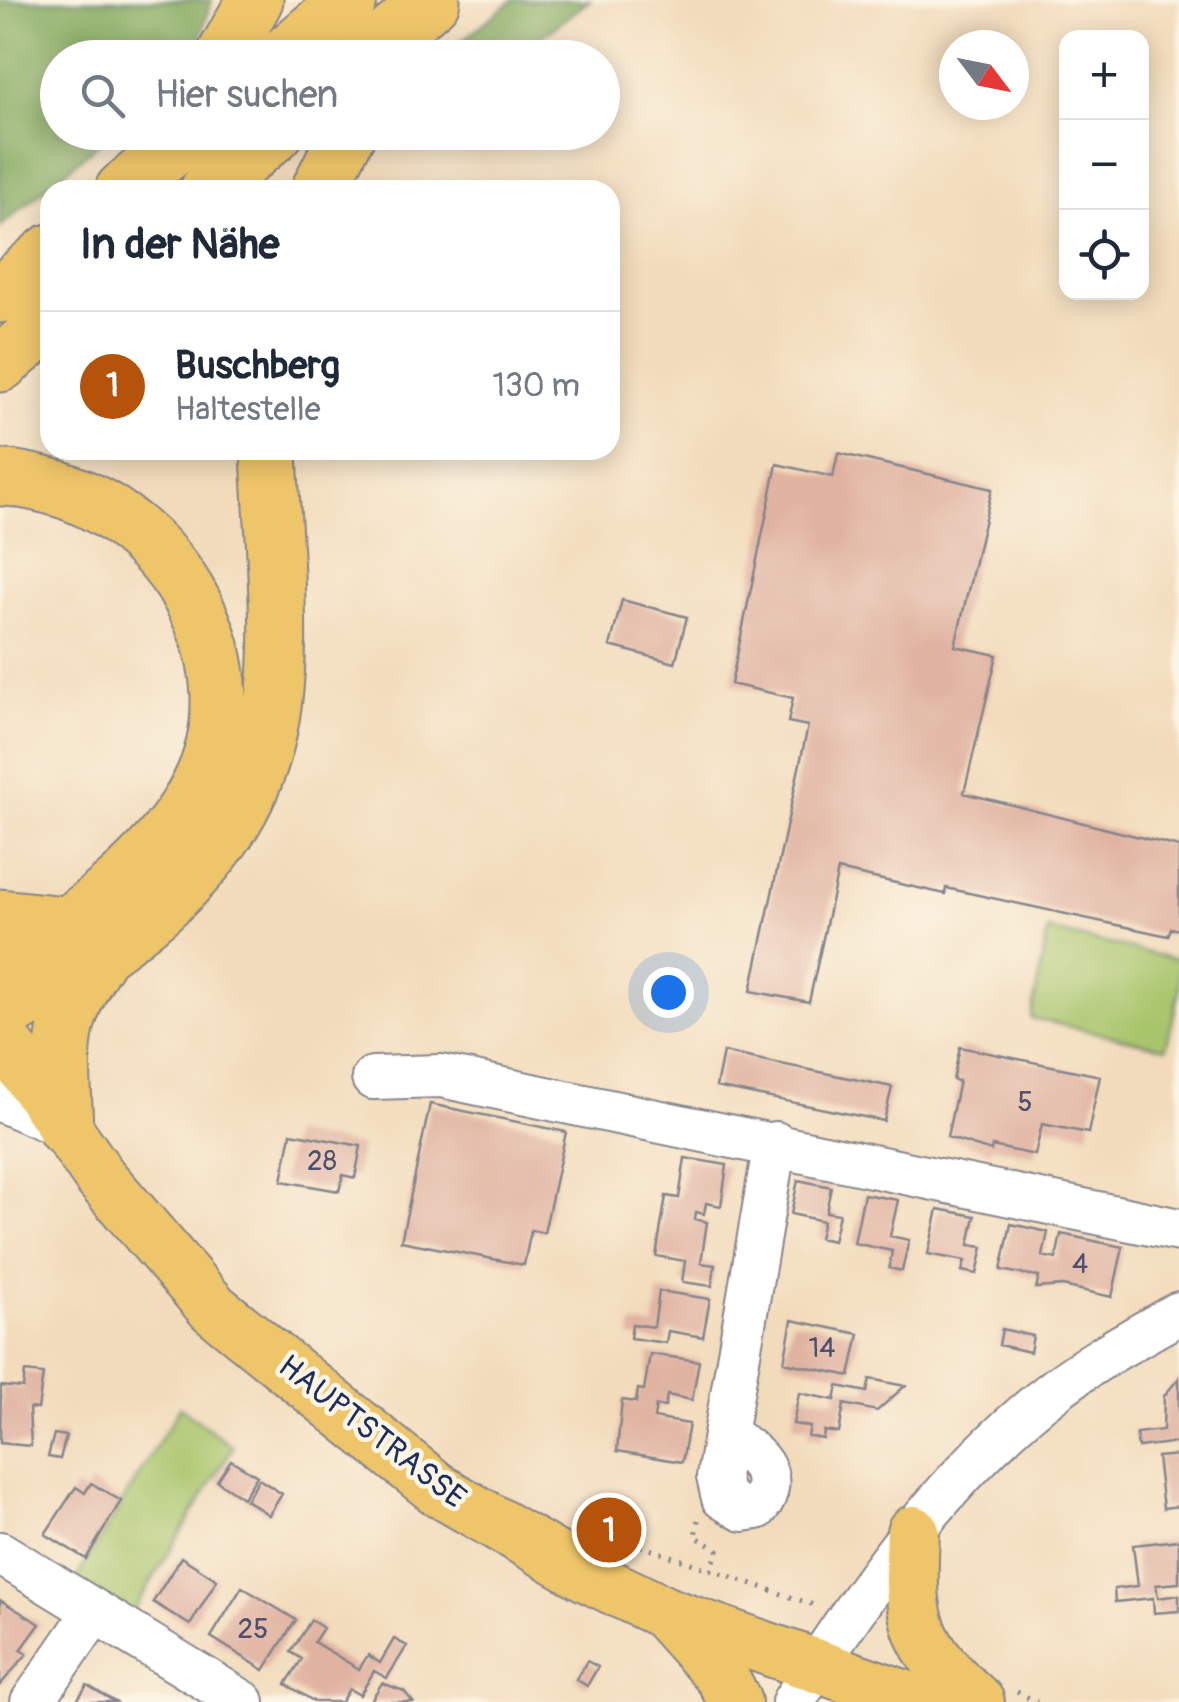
<!DOCTYPE html>
<html lang="de">
<head>
<meta charset="utf-8">
<style>
  :root { --surface:#fff; --page:#f6f6f7; --text:#1f2937; --muted:#747a83; --line:#e0e1e3; --accent:#b45309 }
  body { margin:0; font-family:Pangolin,sans-serif; background:var(--page); color:var(--text) }
  .controls { position:absolute; right:30px; top:30px; display:grid; overflow:hidden; border-radius:20px; box-shadow:0 5px 25px #0003 }
  .controls button { width:90px; height:90px; display:grid; place-items:center; padding:0; border:0; border-bottom:2px solid var(--line); background:var(--surface); color:var(--text); font:50px sans-serif }
  .compass { position:absolute; left:939px; top:30px; width:90px; height:90px; border-radius:50%; background:var(--surface); box-shadow:0 5px 25px #0003; rotate:122deg }
  .you { position:absolute; left:668px; top:992px; width:35px; height:35px; margin:-25px; border:8px solid #fff; border-radius:50%; background:#1a73e8; box-shadow:0 0 0 15px #1a73e833 }
  .badge { display:grid; place-items:center; width:65px; height:65px; border-radius:50%; background:var(--accent); color:#fff; font-size:32px; font-weight:700 }
  .pin { position:absolute; translate:-50% -50%; border:5px solid #fff; box-shadow:0 2px 10px #0006 }
  .list { margin:0; padding:0; list-style:none }
  h2 { display:flex; justify-content:space-between; align-items:center; height:130px; margin:0; padding:0 40px; font-size:42px }
  h2 small { font-size:32px; font-weight:400; color:var(--muted) }
  .list li { display:grid; grid-template-columns:65px 1fr auto; gap:30px; align-items:center; box-sizing:border-box; height:150px; padding:0 40px; border-top:2px solid var(--line) }
  .list b { display:block; font-size:38px; white-space:nowrap }
  .list p { margin:0; font-size:32px; white-space:nowrap; color:var(--muted) }
  .list em { font-size:32px; font-style:normal; color:var(--muted) }
  .icon { flex:none; width:55px; height:55px; fill:none; stroke:currentColor; stroke-width:2; stroke-linecap:round; stroke-linejoin:round }
  .map { position:relative; flex:none; width:1179px; height:1702px; overflow:hidden }
  .search { position:absolute; background:var(--surface); box-shadow:0 5px 25px #0003; left:40px; top:40px; width:580px; height:110px; display:flex; align-items:center; gap:25px; box-sizing:border-box; padding:0 35px; border-radius:55px; color:var(--muted); font-size:38px }
  .panel { position:absolute; background:var(--surface); box-shadow:0 5px 25px #0003; left:40px; top:180px; width:580px; height:280px; border-radius:30px }
  .map>svg:first-child { display:block }
  .green { fill:#a9c56c; stroke:#627a65; stroke-width:2.5 }
  .forest { fill:#86aa60; stroke:#506c5f; stroke-width:2.5 }
  .building { fill:#e0b2a0 }
  .lines { fill:none; stroke-linecap:round; stroke-linejoin:round }
  .minor-casing { stroke:#86858c; stroke-width:46 }
  .major-casing { stroke:#86858c; stroke-width:56 }
  .highway-casing { stroke:#86858c; stroke-width:59 }
  .path { stroke:#86858c; stroke-width:5; stroke-dasharray:2.5 8; stroke-linecap:butt }
  .minor { stroke:#fff; stroke-width:42 }
  .major { stroke:#eec569; stroke-width:52 }
  .highway { stroke:#eec569; stroke-width:55 }
  .labels { text-anchor:middle; dominant-baseline:central; stroke-width:9; stroke-linejoin:round; paint-order:stroke }
  .number-label { font-size:28px; fill:#4c506e }
  .street-label { font-size:32px; fill:#1b2f5e; stroke:#fcf5e5 }
</style>
</head>
<body>
<div class="map">
<svg width="1179" height="1702" viewBox="0 0 1179 1702">
  <rect width="100%" height="100%" fill="#fcf5e5"/>
  <filter id="ink" filterUnits="userSpaceOnUse"><feTurbulence type="fractalNoise" baseFrequency=".01" numOctaves="2"/><feDisplacementMap in="SourceGraphic" scale="20" xChannelSelector="R" yChannelSelector="G"/><feConvolveMatrix kernelMatrix="1 2 1 2 8 2 1 2 1" color-interpolation-filters="sRGB"/></filter>
  <filter id="wash" filterUnits="userSpaceOnUse"><feTurbulence type="fractalNoise" baseFrequency=".0048" numOctaves="4" result="noise"/><feDisplacementMap in="SourceGraphic" scale="40" xChannelSelector="R" yChannelSelector="G"/><feGaussianBlur stdDeviation="2.25" result="paint"/><feColorMatrix in="noise" values="0 0 0 0 0 0 0 0 0 0 0 0 0 0 0 0 0 1.4 0 .05"/><feComposite in="paint" operator="in"/></filter>
  <g filter="url(#wash)">
    <rect width="100%" height="100%" fill="#f2dbbb"/>
    <path class="green" d="M1048 930 1179 960V992L1166 1048 1031 1018Z
      M180 1407 233 1447 132 1613 76 1579Z"/>
    <path class="forest" d="M0 0H212L194 57 58 58V132L111 133 0 227Z
      M513 0H590L516 57H441Z"/>
    <g id="blocks">
      <path class="building" d="M838 453 992 489 955 646 997 655 964 793 1179 847V930L1171 928 1168 936 946 888 945 894 838 870 809 1002 751 991 808 726 788 722 793 698 731 684 777 464 833 477Z
        M622 600 687 617 675 663 610 646Z
        M960 1047 1100 1076 1088 1133 1042 1124 1035 1155 992 1146 991 1151 947 1137 959 1081 953 1080Z
        M723 1052 892 1087 884 1121 716 1087Z
        M430 1104 566 1132 544 1233 531 1230 524 1265 401 1241Z
        M291 1133 361 1146 355 1178 343 1175 339 1191 282 1181Z
        M685 1158 727 1165 721 1206 706 1203 704 1214 696 1212 695 1219 707 1222 701 1263 715 1265 712 1286 682 1282 685 1261 656 1256 666 1196 679 1198Z
        M798 1180 831 1187 826 1212 839 1214 833 1241 819 1238 823 1221 791 1214Z
        M864 1194 898 1200 890 1236 909 1240 902 1271 889 1268 892 1251 854 1243Z
        M938 1209 975 1216 969 1245 983 1247 977 1274 962 1271 965 1261 928 1254Z
        M1011 1224 1048 1232 1043 1256 1056 1259 1061 1234 1123 1247 1112 1297 1063 1286 1036 1288 1039 1277 1001 1270Z
        M659 1291 710 1299 703 1337 668 1331 666 1343 630 1338 632 1324 654 1327Z
        M792 1320 859 1334 850 1376 784 1362Z
        M1002 1329 1033 1336 1030 1352 999 1345Z
        M650 1354 699 1361 692 1400 667 1395 665 1407 656 1406 654 1418 689 1424 682 1462 617 1451 622 1400 636 1402 638 1389 644 1390Z
        M25 1372 43 1374 38 1409 29 1408 31 1446 0 1443 1 1386 23 1388Z
        M1179 1378V1442L1138 1447 1136 1433 1163 1430 1164 1396Z
        M870 1379 905 1386 877 1411 844 1404 839 1433 824 1431 823 1439 808 1436 810 1427 793 1424 799 1393 835 1400 838 1386 867 1392Z
        M54 1434 66 1436 60 1459 48 1457Z
        M1179 1455V1506L1163 1508 1157 1457Z
        M231 1460 257 1476 243 1498 217 1481Z
        M259 1479 282 1494 269 1515 246 1500Z
        M91 1483 121 1501 86 1559 45 1534 76 1487 85 1493Z
        M1179 1540V1583L1156 1585 1158 1598 1179 1595V1611L1154 1613 1153 1598 1115 1602 1114 1589 1138 1586 1133 1545Z
        M181 1557 217 1580 190 1625 153 1602Z
        M242 1587 296 1620 264 1670 211 1637Z
        M0 1600 40 1624 21 1650 27 1654 0 1685Z
        M311 1620 323 1628 314 1642 359 1669 368 1655 380 1663 394 1639 407 1646 387 1678 374 1671 360 1695 349 1689 341 1702H315L286 1684 302 1659 291 1652Z
        M587 1661 598 1667 587 1686 576 1679Z
        M382 1683 404 1691 413 1702H370Z
        M87 1685 115 1702H76Z"/>
    </g>
  </g>
  <g filter="url(#ink)">
    <use href="#blocks" fill-opacity="0" stroke="#86858c" stroke-width="2.5"/>
    <g class="lines">
      <defs>
        <path id="minor" d="M373 1078 441 1076 1179 1230
          M0 1100 65 1128
          M725 1435C754 1451 784 1475 757 1508L743 1510 723 1498 718 1477 725 1435 775 1143
          M0 1553 243 1702
          M32 1702 95 1611
          M793 1702C865 1589 948 1471 1056 1389 1094 1360 1137 1337 1179 1313"/>
        <path id="major" d="M0 1034 100 1177 213 1308 440 1491 586 1575 665 1613 920 1702
          M913 1532C909 1619 911 1643 978 1702
          M669 1618 722 1677 735 1702"/>
        <path id="highway" d="M223 58 255 0
          M281 58 349 0
          M364 58 432 0
          M123 190 192 132
          M208 190 276 132
          M319 190 348 132
          M0 295 50 252
          M0 364 50 322
          M0 478C15 477 30 482 45 485 171 514 262 666 198 788 156 869 70 922 0 976
          M0 917 65 924
          M0 1016C108 952 225 882 263 754 290 665 272 542 269 450
          M65 1128C62 1052 54 1025 98 958"/>
      </defs>
      <use href="#minor" class="minor-casing"/>
      <use href="#major" class="major-casing"/>
      <use href="#highway" class="highway-casing"/>
      <path class="path" d="M698 1520 695 1536 718 1550 711 1570
        M591 1529 817 1606
        M1017 1692 1037 1702"/>
      <use href="#minor" class="minor"/>
      <use href="#major" class="major"/>
      <use href="#highway" class="highway"/>
    </g>
  </g>
  <g class="labels">
    <g class="number-label">
      <text x="1025" y="1102">5</text>
      <text x="322" y="1161">28</text>
      <text x="1080" y="1264">4</text>
      <text x="822" y="1348">14</text>
      <text x="253" y="1629">25</text>
    </g>
    <g class="street-label">
      <text transform="translate(372 1432) rotate(38)">HAUPTSTRASSE</text>
    </g>
  </g>
</svg>
<div class="controls">
<button>+</button>
<button>−</button>
<button><svg class="icon" aria-label="locate" viewBox="0 0 24 24"><circle cx="12" cy="12" r="6"/><path d="M12 2v4M12 18v4M2 12h4M18 12h4"/></svg></button>
</div>
<svg class="compass" viewBox="-18 -18 36 36"><path d="M0-13l5 13h-10z" fill="#e53935"/><path d="M0 13l5-13h-10z" fill="#747a83"/></svg>
<div class="you"></div>
<div class="pin badge" style="left:609px;top:1530px">1</div>
<div class="search"><svg class="icon" aria-label="search" viewBox="0 0 24 24"><circle cx="10" cy="10" r="6"/><path d="M15 15l6 6"/></svg>Hier suchen</div>
<section class="panel">
<h2>In der Nähe<small></small></h2>
<ul class="list">
<li><span class="badge">1</span><div><b>Buschberg</b><p>Haltestelle</p></div><em>130 m</em></li>
</ul>
</section>
</div>
</body>
</html>
